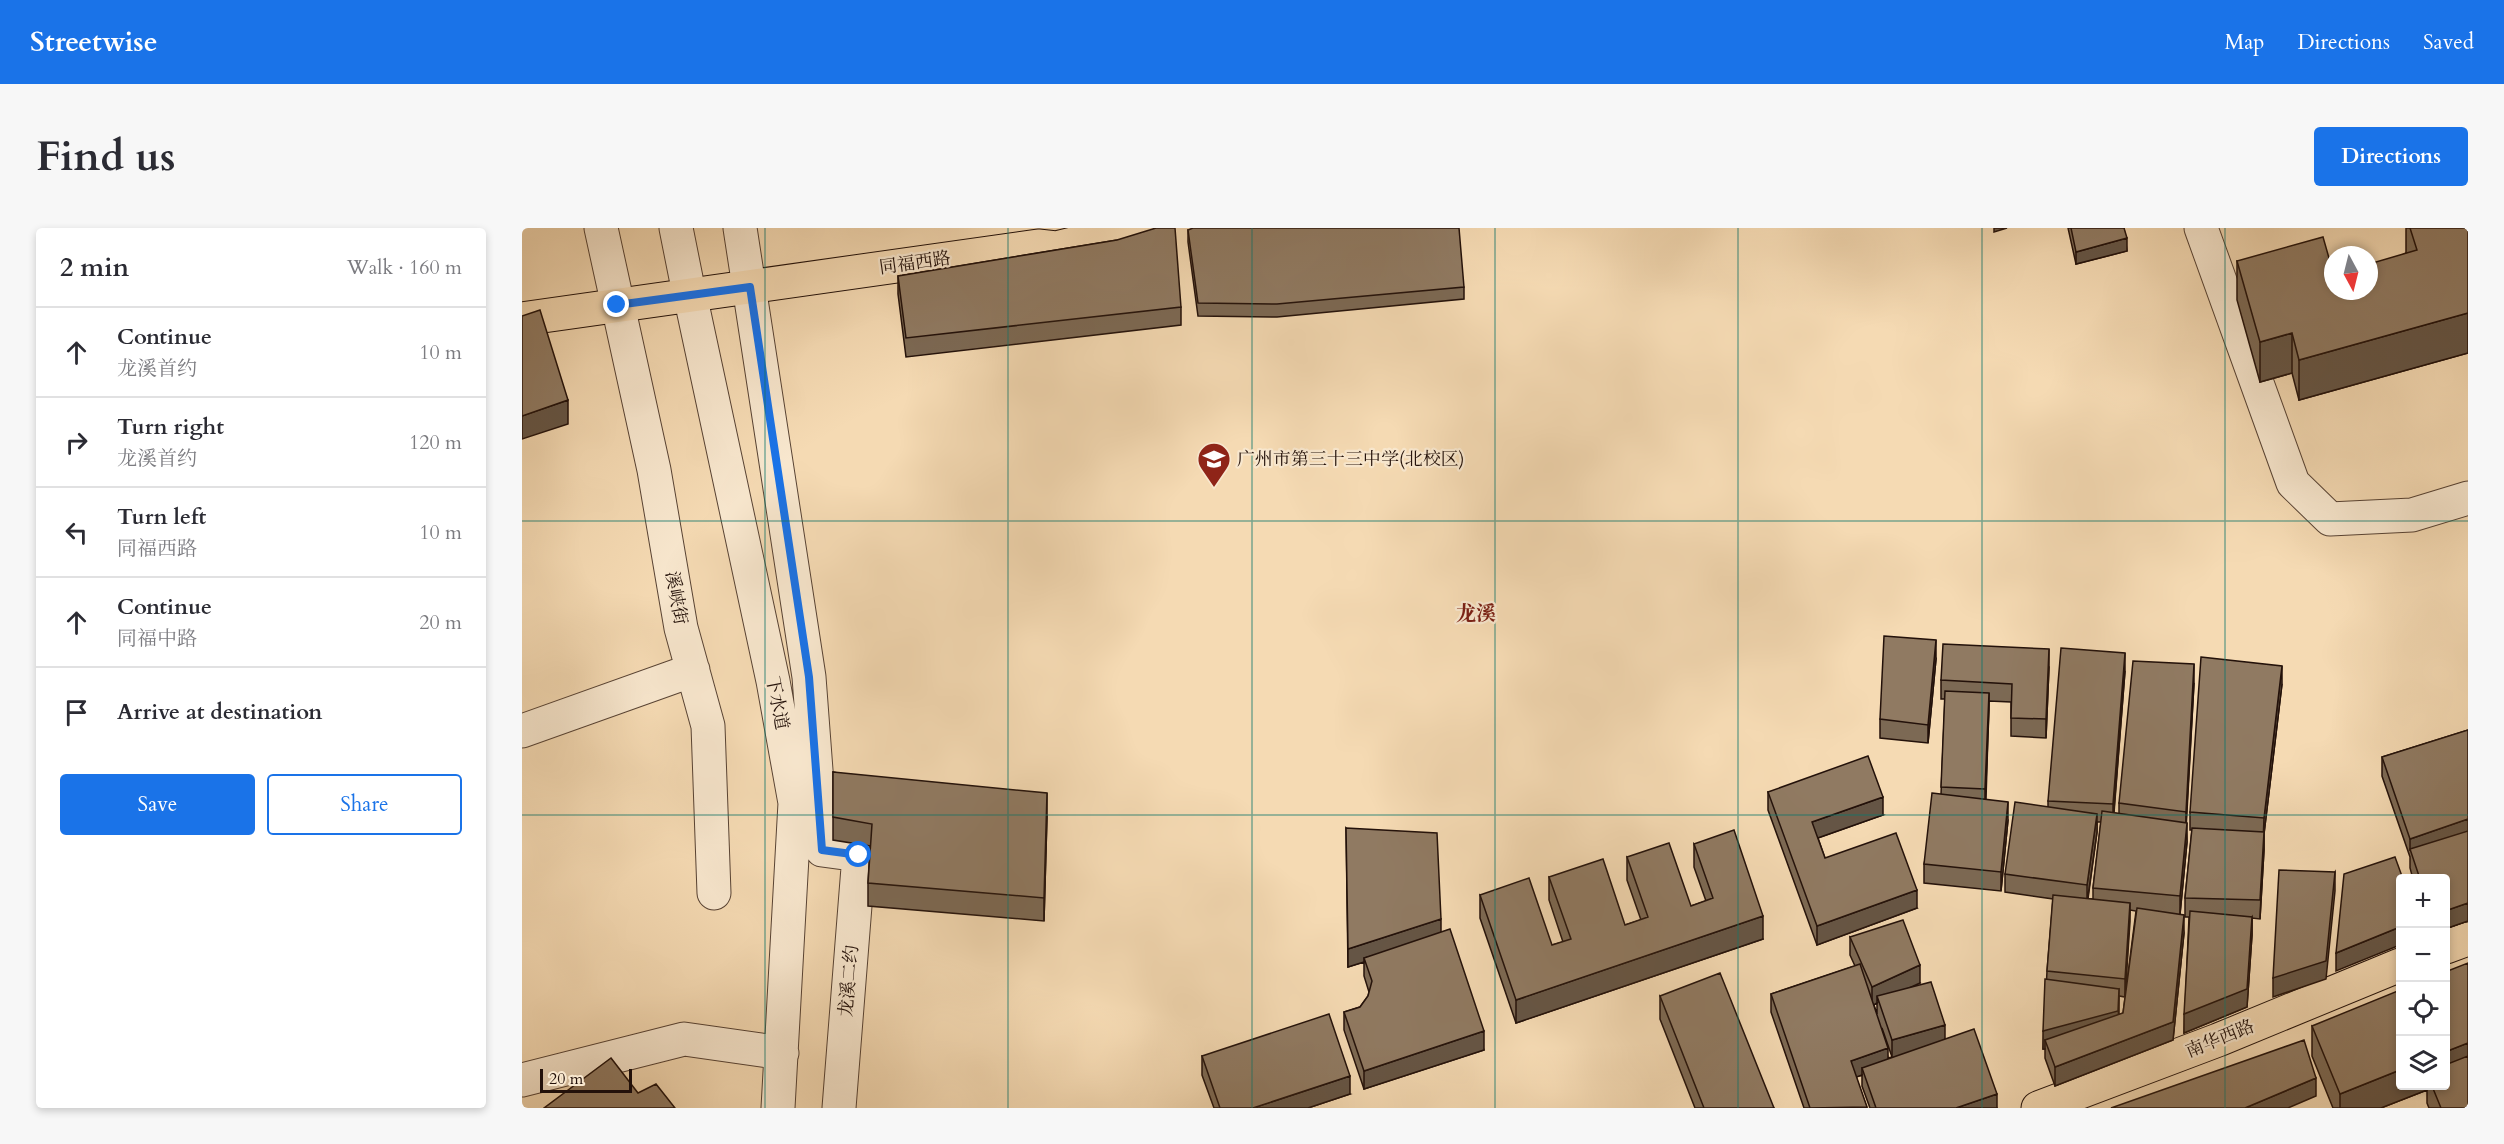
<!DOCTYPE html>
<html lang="en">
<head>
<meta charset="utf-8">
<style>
  :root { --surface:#fff; --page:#f7f7f7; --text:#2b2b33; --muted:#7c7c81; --line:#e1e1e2; --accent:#1a73e8 }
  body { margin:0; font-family:Cardo,"Noto Serif SC",serif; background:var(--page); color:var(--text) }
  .controls { position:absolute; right:18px; bottom:18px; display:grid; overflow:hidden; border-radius:6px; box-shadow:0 3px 9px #0003 }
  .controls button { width:54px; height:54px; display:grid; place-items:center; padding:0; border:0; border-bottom:2px solid var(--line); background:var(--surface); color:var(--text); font:30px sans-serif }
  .compass { position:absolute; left:1802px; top:18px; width:54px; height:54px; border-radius:50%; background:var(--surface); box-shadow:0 3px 9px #0003; rotate:173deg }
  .scale { position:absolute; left:18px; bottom:15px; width:92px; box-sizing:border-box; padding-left:6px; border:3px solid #23110a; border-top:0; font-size:16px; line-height:21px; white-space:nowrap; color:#23110a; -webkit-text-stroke:4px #f8e7ce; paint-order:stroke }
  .stop { position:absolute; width:18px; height:18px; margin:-14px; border:4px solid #1a73e8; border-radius:50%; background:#fff }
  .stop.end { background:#1a73e8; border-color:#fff; box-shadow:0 2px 6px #0008 }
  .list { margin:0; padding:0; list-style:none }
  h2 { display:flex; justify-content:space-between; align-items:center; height:78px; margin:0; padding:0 24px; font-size:26px }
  h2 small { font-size:20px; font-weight:400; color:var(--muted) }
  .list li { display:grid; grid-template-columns:39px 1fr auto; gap:18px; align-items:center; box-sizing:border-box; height:90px; padding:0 24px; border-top:2px solid var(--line) }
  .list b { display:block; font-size:22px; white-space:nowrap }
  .list p { margin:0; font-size:20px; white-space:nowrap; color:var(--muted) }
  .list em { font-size:20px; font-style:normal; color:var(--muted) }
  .actions { display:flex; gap:12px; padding:18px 24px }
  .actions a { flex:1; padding:14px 0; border:2px solid var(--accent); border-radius:6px; text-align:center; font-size:21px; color:var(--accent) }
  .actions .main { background:var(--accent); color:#fff }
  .icon { flex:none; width:33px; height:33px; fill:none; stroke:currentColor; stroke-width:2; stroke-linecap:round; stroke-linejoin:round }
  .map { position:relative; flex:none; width:1946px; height:880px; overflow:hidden; border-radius:6px }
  header { display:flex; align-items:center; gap:36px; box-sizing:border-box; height:84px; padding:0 30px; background:var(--accent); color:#fff }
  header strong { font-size:28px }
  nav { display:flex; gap:33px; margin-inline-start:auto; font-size:21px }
  .intro { display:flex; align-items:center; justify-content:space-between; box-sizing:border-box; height:144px; padding:0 36px }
  h1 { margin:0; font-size:42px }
  .button { padding:15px 27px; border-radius:6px; background:var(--accent); color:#fff; font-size:21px; font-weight:700 }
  main { display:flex; gap:36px; padding:0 36px }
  aside { flex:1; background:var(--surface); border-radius:6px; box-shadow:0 3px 9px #0003 }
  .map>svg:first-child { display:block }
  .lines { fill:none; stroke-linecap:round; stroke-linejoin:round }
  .minor-casing { stroke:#584334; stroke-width:35 }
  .major-casing { stroke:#23110a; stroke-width:35 }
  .minor { stroke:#f8e7ce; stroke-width:33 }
  .major { stroke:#f5dab3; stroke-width:33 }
  .wall { fill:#7c6954; stroke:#23110a; stroke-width:1.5; fill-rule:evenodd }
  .shaded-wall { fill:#655545; stroke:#23110a; stroke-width:1.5 }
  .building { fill:#907a62; stroke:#23110a; stroke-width:1.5 }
  .route { stroke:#1a73e8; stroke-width:8 }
  .grid { fill:none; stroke:#0f766e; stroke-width:1.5; stroke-opacity:0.55 }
  .labels { text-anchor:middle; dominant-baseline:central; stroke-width:4.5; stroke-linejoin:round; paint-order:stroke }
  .street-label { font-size:18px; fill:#23110a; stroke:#f8e7ce }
  .poi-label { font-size:18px; fill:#23110a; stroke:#f8e7ce; text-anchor:start }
  .neighbourhood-label { font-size:20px; font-weight:bold; fill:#7a1f14; stroke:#f8e7ce }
</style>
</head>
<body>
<header>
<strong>Streetwise</strong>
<nav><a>Map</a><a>Directions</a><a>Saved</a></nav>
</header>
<div class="intro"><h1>Find us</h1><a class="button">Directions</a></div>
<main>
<aside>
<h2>2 min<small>Walk · 160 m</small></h2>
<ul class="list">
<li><svg class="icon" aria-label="ahead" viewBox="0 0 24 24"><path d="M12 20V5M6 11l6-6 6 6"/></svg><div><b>Continue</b><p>龙溪首约</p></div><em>10 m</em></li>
<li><svg class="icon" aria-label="right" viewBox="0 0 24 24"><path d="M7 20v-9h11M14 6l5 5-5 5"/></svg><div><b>Turn right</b><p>龙溪首约</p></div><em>120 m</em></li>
<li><svg class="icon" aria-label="left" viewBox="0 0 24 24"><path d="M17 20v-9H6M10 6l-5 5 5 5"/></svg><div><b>Turn left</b><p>同福西路</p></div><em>10 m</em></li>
<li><svg class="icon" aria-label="ahead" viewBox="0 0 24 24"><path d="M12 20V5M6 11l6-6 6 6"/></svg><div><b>Continue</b><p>同福中路</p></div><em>20 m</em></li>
<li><svg class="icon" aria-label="arrive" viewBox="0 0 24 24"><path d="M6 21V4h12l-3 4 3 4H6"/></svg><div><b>Arrive at destination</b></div></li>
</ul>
<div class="actions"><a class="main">Save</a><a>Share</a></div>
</aside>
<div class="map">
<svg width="1946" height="880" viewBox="0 0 1946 880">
  <rect width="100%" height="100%" fill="#f5dab3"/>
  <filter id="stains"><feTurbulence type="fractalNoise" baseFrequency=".00333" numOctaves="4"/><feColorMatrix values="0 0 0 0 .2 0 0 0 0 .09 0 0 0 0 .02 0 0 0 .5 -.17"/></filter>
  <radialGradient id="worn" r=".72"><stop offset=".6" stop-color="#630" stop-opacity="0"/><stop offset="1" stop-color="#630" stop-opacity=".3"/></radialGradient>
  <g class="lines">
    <defs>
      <path id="minor" d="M79 0 132 242 159 400 186 498 192 665
        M154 0 165 55
        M218 0 287 449 300 622 337 627 317 880
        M1679 0 1771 255 1808 291 1890 287 1946 270
        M170 76 251 453 273 575 256 880
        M0 503 171 442
        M0 852 162 811 260 825"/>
      <path id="major" d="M0 91 516 18 534 20 616 0
        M1924 719 1946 711
        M1516 880 1696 812 1878 737"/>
    </defs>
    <use href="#minor" class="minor-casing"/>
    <use href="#major" class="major-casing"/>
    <use href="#minor" class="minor"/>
    <use href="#major" class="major"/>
  </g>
  <path class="wall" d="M1546 0H1602L1605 23 1554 36Z
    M1884 0H1946V125L1777 172 1770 145 1738 154 1715 72V33L1811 63 1884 25Z
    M666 2 942 59V71L755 89 676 88 666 14Z
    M595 12 659 79V97L384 129 376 66V48Z
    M1414 431 1406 515 1358 510V491Z
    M1527 439 1524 510 1489 508V474L1467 473 1464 571 1486 592 1479 663 1402 655V636L1419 566 1423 471H1419V452Z
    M1603 443 1592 585 1597 586V575L1672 455 1664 595 1665 614 1658 686 1662 705 1651 812 1533 858 1523 830V821H1521L1525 743 1531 671 1483 664V646L1526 579V573ZM1575 594H1579L1571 660V671H1566L1575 604ZM1608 682 1614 683 1601 785 1597 787V768L1603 769Z
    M1760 456 1742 606V622L1738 691 1730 690V707L1725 779 1662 805 1667 689H1663V670L1670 602H1668V584Z
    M1946 502V693L1923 701V651H1891L1888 640V629L1860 548V529Z
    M311 544 525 588 522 693 346 678V655L348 618 311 612Z
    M1246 564 1361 587 1296 610 1303 630 1395 680 1295 717 1246 582Z
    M824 600 919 704 962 822 842 861 822 802V784L838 779 846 768 847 764 842 748V734L826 739Z
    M1172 616 1241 711 994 795 958 690V667L1030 717 1041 714 1027 672V649L1103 697 1119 692 1105 652V629L1169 678 1184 673 1172 639Z
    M1328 709 1398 755 1392 758 1423 811 1475 880H1348L1340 858V847L1334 849 1345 880H1282L1249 784V766L1333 738 1328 727ZM1355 775V786L1352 777ZM1360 800 1370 829 1366 830Z
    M1138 768 1252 880H1173L1138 791Z
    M1790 798 1878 858H1923L1946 880H1907L1905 875V862L1859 880H1811L1790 828Z
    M680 828 828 866 786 880H692L680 847Z"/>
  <path class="shaded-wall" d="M1472 0H1485L1472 4Z
    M1605 10V23L1554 36V24Z
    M1946 85V125L1777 172V132Z
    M1770 105V145L1738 154V114Z
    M46 172V196L0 211V188Z
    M1414 412V431L1406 515V497Z
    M1527 421V439L1524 510V491Z
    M1603 425V443L1591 594V576Z
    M1672 436V455L1664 602V584Z
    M1760 438V456L1742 606V622L1738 691 1742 590Z
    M1467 465V483L1463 579V561Z
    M525 565V588L522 693V670Z
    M1361 569V587L1290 612V594Z
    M1486 574V592L1479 663V644Z
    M1575 586V604L1565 675V657Z
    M1946 591V609L1888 622V611Z
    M1665 595V614L1658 687V668Z
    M1813 644V663L1804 751 1751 769V750Z
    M1395 662V680L1295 717V698Z
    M1608 675V694L1603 769V751Z
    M1946 675V693L1923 701V683Z
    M1662 687V705L1651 812 1533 858V839L1651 794Z
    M1241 688V711L994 795V772Z
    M1730 689V707L1725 779 1662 805V786Z
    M919 691V710L842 730V734L826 739V721Z
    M1878 699V717L1814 743V725Z
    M1398 737V755L1357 774 1355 768V775L1350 778V759Z
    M1597 761 1596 802 1523 812V821H1521V803Z
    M1423 797V816L1370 830V812Z
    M962 803V822L842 861V843Z
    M1946 815V845L1923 854V824Z
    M1366 820V838L1340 840V847L1329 851V833Z
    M1878 842V858H1905V862L1859 880H1818V866Z
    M828 848V866L786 880H731Z
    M1794 850V868L1766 880H1723Z
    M1475 866V880H1434Z"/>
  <path class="building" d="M634 0H653L659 79 384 110 376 48 595 12Z
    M671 0H937L942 59 755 76 676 75 666 2Z
    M1549 0H1602L1605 10 1554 24Z
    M1888 0H1946V85L1777 132 1770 105 1738 114 1715 33 1801 9 1811 44V63H1847V36L1895 22Z
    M18 82 46 172 0 188V88Z
    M1362 408 1414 412 1406 497 1358 491Z
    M1421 416 1527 421 1524 491 1489 490 1490 456 1419 452Z
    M1539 420 1603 425 1591 576 1526 573Z
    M1679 429 1760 438 1742 590 1668 584Z
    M1611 433 1672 436 1664 584 1597 575Z
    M1423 463 1467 465 1463 561 1419 559Z
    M1946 502V591L1888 611 1860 529Z
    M1346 528 1361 569 1290 594 1303 630 1374 605 1395 662 1295 698 1246 564Z
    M311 544 525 565 522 670 346 655 350 596 311 589Z
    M1410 565 1486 574 1479 644 1402 636Z
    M1493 574 1575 586 1565 657 1483 646Z
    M1580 583 1665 595 1658 668 1571 660Z
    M824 600 915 605 919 691 826 721Z
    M1670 600 1742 604 1738 672 1663 670Z
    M1212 602 1241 688 994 772 958 667 1007 650 1030 717 1049 711 1027 649 1081 631 1103 697 1126 689 1105 629 1147 615 1169 678 1191 670 1172 616Z
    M1946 603V675L1923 683V651H1898L1888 621Z
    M1873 629 1881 651H1878V699L1814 725 1822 646Z
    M1757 642 1813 644 1804 733 1751 750Z
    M1531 667 1608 675 1603 751 1525 743Z
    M1615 680 1662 687 1651 794 1533 839 1523 812 1601 785Z
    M1668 683 1730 689 1725 761 1662 786Z
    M1381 692 1398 737 1350 759 1328 709Z
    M928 701 962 803 842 843 822 784 838 779 846 768 850 753 842 730Z
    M1946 735V815L1923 824V744Z
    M1338 736 1366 820 1329 833 1345 879 1288 880 1249 766Z
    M1198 745 1252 880H1182L1138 768Z
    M1523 751 1597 761 1596 783 1521 803Z
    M1409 754 1423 797 1370 812 1355 768Z
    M1878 762V842L1818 866 1790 798Z
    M807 786 828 848 731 880H698L680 828Z
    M1452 801 1475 866 1434 880H1354L1340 840Z
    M1782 812 1794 850 1723 880H1589Z
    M1946 828V880H1919L1910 858H1923V837Z
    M89 830 116 865 134 856 153 880H22Z"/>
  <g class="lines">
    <path class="route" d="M95 77 228 59 287 449 300 622 337 627"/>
  </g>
  <path class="grid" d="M243 0V880M486 0V880M730 0V880M973 0V880M1216 0V880M1460 0V880M1703 0V880M0 293H1946M0 587H1946"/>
  <defs>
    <symbol id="school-pin" viewBox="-11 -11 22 30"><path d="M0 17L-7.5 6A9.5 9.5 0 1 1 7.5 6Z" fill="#8f2418" stroke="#f8e7ce"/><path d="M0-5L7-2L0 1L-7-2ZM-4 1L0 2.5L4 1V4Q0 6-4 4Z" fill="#fff"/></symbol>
  </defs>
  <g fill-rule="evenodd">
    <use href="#school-pin" x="673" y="212" width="38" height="52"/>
  </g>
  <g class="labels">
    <g class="street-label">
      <text transform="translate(393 35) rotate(-8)">同福西路</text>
      <text transform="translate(154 370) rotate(80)">溪峡街</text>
      <text transform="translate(255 475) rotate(79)">下水道</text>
      <text transform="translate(327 753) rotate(-85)">龙溪二约</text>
      <text transform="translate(1698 811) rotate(-22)">南华西路</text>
    </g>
    <g class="poi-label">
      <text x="715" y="231">广州市第三十三中学(北校区)</text>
    </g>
    <g class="neighbourhood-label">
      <text x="954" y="385">龙溪</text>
    </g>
  </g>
  <rect width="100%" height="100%" filter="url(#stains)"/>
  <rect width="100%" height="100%" fill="url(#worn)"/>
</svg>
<div class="controls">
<button>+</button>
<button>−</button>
<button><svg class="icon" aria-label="locate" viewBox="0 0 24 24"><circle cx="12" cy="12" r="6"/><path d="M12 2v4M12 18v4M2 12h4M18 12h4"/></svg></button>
<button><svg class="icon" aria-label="layers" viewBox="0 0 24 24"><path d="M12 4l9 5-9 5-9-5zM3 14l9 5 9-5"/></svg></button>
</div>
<svg class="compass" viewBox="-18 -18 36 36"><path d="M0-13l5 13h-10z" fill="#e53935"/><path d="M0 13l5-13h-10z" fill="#7c7c81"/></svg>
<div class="scale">20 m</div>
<div class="stop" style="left:337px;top:627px"></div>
<div class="stop end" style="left:95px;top:77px"></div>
</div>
</main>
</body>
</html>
